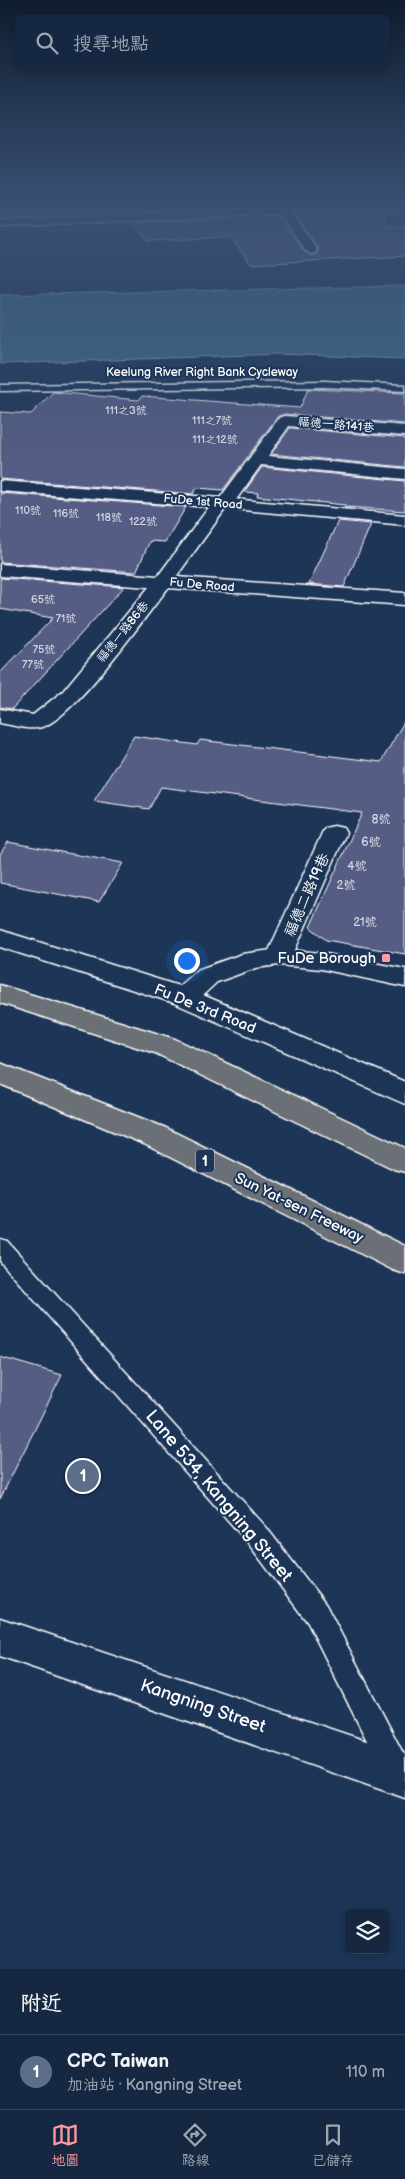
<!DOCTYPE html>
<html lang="zh-TW">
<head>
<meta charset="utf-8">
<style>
  :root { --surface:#162841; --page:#1f3048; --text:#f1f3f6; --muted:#9ea6b1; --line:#35445a; --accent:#ff9aa2 }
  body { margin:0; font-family:"Balsamiq Sans","LXGW WenKai TC",sans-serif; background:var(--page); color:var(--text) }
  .controls { position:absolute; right:15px; bottom:15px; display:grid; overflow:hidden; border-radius:8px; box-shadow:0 2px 12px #0003 }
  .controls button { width:45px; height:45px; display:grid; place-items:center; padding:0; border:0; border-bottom:1px solid var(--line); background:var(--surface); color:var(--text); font:25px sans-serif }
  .you { position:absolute; left:186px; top:960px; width:18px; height:18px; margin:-12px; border:4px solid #fff; border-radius:50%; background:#1a73e8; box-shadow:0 0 0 8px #1a73e833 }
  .badge { display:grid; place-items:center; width:32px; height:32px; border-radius:50%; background:var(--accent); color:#fff; font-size:16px; font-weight:700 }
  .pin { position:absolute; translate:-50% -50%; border:2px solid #fff; box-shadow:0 1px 5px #0006 }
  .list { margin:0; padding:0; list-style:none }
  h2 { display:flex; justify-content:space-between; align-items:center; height:65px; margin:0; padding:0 20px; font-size:21px }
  h2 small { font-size:16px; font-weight:400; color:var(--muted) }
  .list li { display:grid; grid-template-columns:32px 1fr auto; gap:15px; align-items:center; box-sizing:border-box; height:75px; padding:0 20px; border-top:1px solid var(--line) }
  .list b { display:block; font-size:19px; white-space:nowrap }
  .list p { margin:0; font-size:16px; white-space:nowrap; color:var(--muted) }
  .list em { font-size:16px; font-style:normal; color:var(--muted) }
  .icon { flex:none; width:28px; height:28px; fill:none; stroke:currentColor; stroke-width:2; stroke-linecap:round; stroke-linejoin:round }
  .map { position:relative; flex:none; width:405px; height:1969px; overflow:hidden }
  .search { position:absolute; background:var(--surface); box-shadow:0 2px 12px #0003; left:15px; right:15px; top:15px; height:55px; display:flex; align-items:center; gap:12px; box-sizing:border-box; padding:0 18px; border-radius:8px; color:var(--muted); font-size:19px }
  .sheet { height:140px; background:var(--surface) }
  nav { display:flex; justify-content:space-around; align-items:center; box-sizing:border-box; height:70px; border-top:1px solid var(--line); background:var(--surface); font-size:14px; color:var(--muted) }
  nav a { display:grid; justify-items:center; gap:2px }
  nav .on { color:var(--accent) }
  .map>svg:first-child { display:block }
  .water { fill:#406987; stroke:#8ca5b7 }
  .building { fill:#565d84; stroke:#fff }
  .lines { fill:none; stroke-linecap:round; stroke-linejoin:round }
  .lane-casing { stroke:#fff; stroke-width:3 }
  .street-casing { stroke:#fff; stroke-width:3 }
  .secondary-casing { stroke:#fff; stroke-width:3 }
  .highway-casing { stroke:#fff; stroke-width:3 }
  .lane { fill:#1d3557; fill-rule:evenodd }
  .street { fill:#1d3557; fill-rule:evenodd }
  .secondary { fill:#1d3557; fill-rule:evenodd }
  .highway { fill:#6a7074; fill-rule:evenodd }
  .poi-dot { fill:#ff9aa2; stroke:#1d3557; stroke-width:2 }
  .labels { text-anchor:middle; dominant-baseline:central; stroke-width:4; stroke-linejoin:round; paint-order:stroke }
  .far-number-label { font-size:11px; fill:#d5d6e0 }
  .far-street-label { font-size:12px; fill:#fff; stroke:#1d3557 }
  .number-label { font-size:12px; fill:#d5d6e0 }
  .shield { fill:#1d3557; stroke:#bbc2cd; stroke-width:1 }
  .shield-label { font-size:14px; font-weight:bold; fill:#fff }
  .street-label { font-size:15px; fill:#fff; stroke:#1d3557 }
  .poi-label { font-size:15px; fill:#fff; stroke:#1d3557; text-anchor:end }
  .near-street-label { font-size:18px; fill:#fff; stroke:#1d3557 }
</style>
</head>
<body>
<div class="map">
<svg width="405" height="1969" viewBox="0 0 405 1969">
  <rect width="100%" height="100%" fill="#1d3557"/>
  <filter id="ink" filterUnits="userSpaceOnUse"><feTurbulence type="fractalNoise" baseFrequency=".02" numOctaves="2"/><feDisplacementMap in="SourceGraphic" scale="10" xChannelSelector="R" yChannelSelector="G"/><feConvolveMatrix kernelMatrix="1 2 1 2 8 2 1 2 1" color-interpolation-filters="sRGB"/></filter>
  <g filter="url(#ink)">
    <path class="water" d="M405 286V359L278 354 0 364V295Z"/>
    <path class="building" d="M193 207H257L125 212Z
      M364 207H385V227L405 226V256L251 264 230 237 148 241 133 223 279 216 303 251 311 256 317 254 319 249 295 215 356 212Z
      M308 389 405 393V424L285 414 278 416 223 490 197 488 193 494 0 479V412L31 414 53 392 139 400 142 396 300 408Z
      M290 428 405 438V467L271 454Z
      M262 467 405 481V511L344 507 345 505 257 496 258 493 244 492Z
      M0 493 186 507 165 542 150 541 136 572 0 562Z
      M338 521 371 524 344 587 309 584Z
      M0 578 124 587 12 709 0 707V673L53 618 0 609Z
      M405 720V954L326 940 310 927 362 813 161 787 149 809 94 801 134 736 197 745 200 740 381 762Z
      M8 842 61 852 123 863 99 902 0 883V854Z
      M0 1357 62 1375 0 1499Z"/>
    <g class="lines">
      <defs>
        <path id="lane" d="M324 381 405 385V391L324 387 0 391V385Z
          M0 1239 7 1241 266 1527 326 1605 405 1757V1777L395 1781 385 1777 308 1623 248 1543 0 1261Z"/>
        <path id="street" d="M100 207H111L123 218 121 220H113Z
          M284 207 288 208 317 250 315 253 311 254 305 250 278 210Z
          M285 416 405 426V436L289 426 268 456 405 469V479L261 465 231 507 226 508 176 577 405 593V605L168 588C144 618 74 718 42 727 30 731 12 725 0 723V709L33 715 63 691 149 587 0 576V564L158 576 215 499 220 498 279 418Z
          M334 826 343 828 346 833 292 957 289 963 279 965 269 963 266 957 322 833 325 828Z"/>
        <path id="secondary" d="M291 207H362L356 210 0 227V221Z
          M0 481 221 498 405 515V525L221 508 0 491Z
          M0 930 179 986 197 970 242 954 279 949 321 953 405 969V987L321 969 279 965 256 968 217 982 203 995 405 1082V1104L174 1003 0 947Z
          M0 1618 405 1754V1798L0 1656Z"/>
        <path id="highway" d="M0 985 175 1039 405 1148V1172L394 1169 155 1053 0 1003Z
          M0 1063 166 1128 405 1246V1274L393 1270 144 1144 0 1084Z"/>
      </defs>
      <use href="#lane" class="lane-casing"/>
      <use href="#street" class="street-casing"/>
      <use href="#secondary" class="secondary-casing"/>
      <use href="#highway" class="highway-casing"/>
      <use href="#lane" class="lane"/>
      <use href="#street" class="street"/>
      <use href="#secondary" class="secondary"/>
      <use href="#highway" class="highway"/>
    </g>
  </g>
  <linearGradient id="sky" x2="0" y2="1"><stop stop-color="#101d30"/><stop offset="0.43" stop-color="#3a5174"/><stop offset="1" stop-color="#3a5174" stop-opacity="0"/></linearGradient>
  <rect width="405" height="482" fill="url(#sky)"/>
  <rect class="poi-dot" x="381" y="953" width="10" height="10" rx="2.5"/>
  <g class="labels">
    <g class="far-number-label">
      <text x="126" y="410">111之3號</text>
      <text x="212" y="420">111之7號</text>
      <text x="215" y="439">111之12號</text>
      <text x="28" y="510">110號</text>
      <text x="66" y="513">116號</text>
      <text x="109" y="517">118號</text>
      <text x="143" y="521">122號</text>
      <text x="43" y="599">65號</text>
      <text x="66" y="618">71號</text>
      <text x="44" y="649">75號</text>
      <text x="33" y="664">77號</text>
    </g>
    <g class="far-street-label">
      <text x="202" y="372">Keelung River Right Bank Cycleway</text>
      <text transform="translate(336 425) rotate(5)">福德一路141巷</text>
      <text transform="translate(203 502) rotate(5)">FuDe 1st Road</text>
      <text transform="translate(202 585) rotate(5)">Fu De Road</text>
      <text transform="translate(123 632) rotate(-51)">福德一路86巷</text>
    </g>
    <g class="number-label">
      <text x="381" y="819">8號</text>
      <text x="371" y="842">6號</text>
      <text x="357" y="866">4號</text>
      <text x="346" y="885">2號</text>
      <text x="365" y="922">21號</text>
    </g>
    <rect class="shield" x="196" y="1149.5" width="18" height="23" rx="4"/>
    <g class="shield-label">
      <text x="205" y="1161">1</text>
    </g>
    <g class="street-label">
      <text transform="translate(307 895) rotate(-66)">福德二路19巷</text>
      <text transform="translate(205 1009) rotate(22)">Fu De 3rd Road</text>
      <text transform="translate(299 1208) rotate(26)">Sun Yat-sen Freeway</text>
    </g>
    <g class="poi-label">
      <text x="376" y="958">FuDe Borough</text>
    </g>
    <g class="near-street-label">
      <text transform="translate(219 1496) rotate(50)">Lane 534, Kangning Street</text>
      <text transform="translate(203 1706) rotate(19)">Kangning Street</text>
    </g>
  </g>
</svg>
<div class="controls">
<button><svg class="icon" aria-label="layers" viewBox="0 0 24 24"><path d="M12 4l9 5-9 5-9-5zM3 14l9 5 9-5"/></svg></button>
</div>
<div class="you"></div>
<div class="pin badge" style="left:83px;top:1476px;background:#5c6f8a">1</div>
<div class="search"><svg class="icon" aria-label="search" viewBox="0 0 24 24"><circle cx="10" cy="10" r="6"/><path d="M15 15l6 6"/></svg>搜尋地點</div>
</div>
<section class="sheet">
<h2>附近<small></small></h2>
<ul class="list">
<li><span class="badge" style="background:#5c6f8a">1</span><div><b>CPC Taiwan</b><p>加油站 · Kangning Street</p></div><em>110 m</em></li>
</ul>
</section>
<nav>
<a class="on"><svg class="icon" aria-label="map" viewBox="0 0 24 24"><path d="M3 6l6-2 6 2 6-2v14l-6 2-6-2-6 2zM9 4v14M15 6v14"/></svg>地圖</a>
<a><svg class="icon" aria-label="directions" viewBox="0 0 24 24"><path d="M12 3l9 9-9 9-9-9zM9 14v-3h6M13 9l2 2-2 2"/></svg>路線</a>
<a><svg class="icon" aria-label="saved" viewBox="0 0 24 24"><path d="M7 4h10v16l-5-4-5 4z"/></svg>已儲存</a>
</nav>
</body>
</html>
